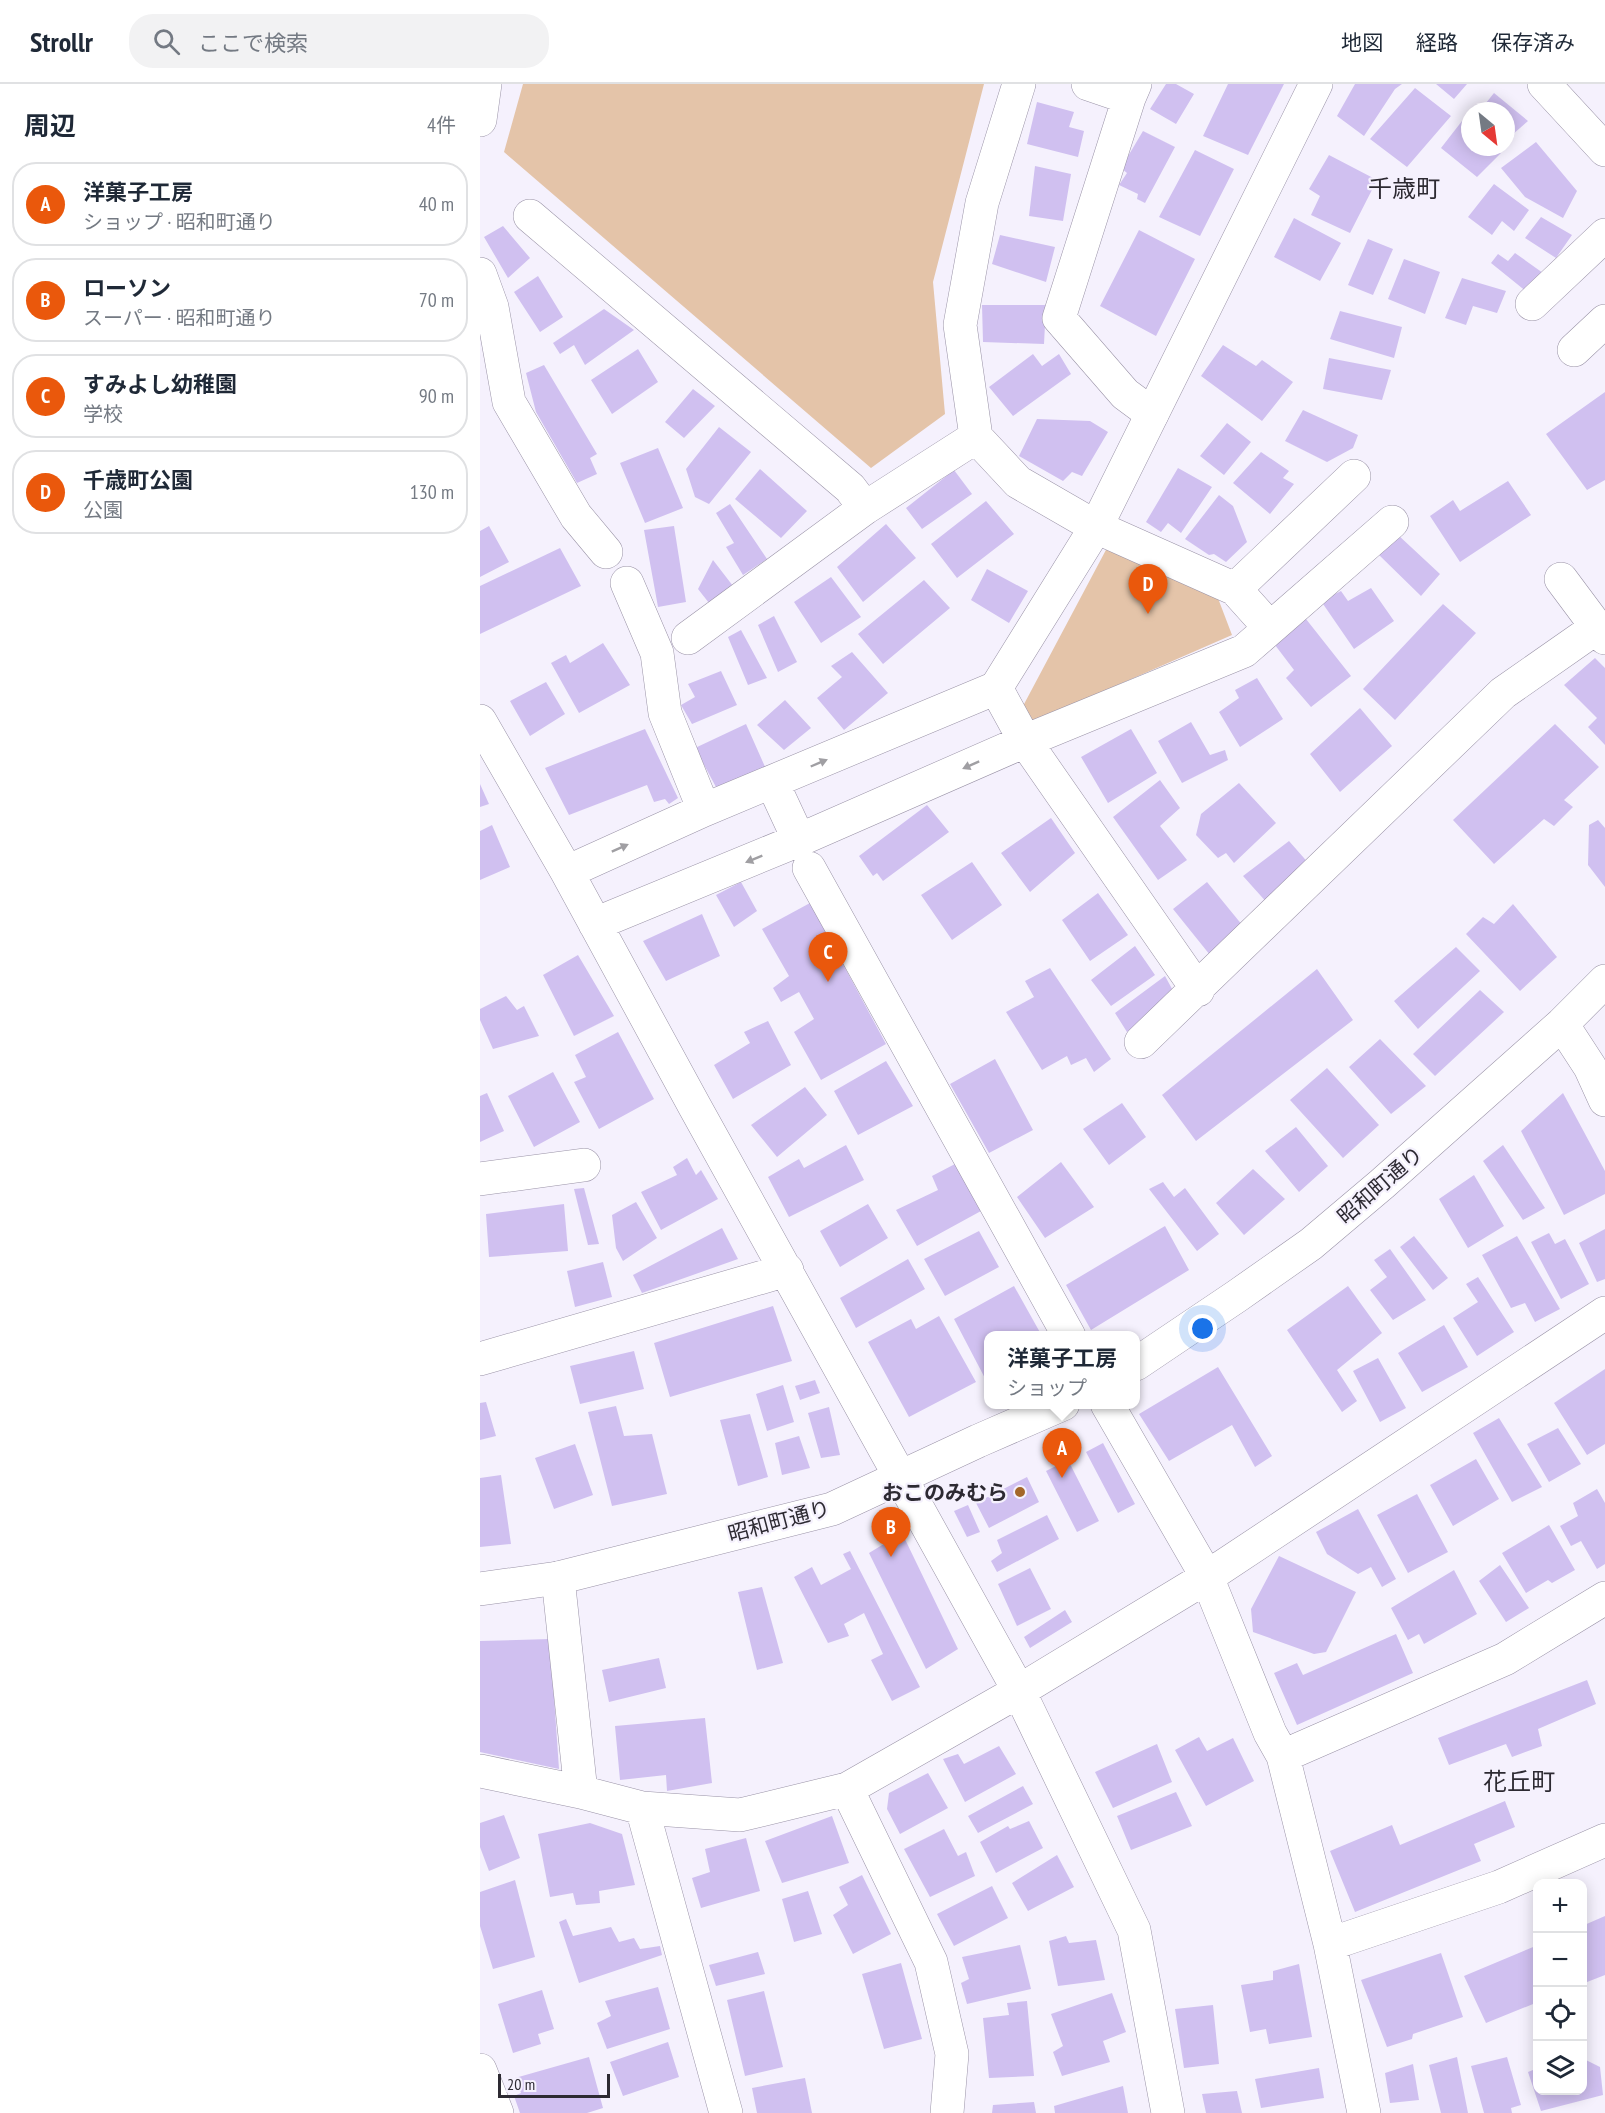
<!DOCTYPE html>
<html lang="ja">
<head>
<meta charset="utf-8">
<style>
  :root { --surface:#fff; --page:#f2f2f3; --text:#1f2937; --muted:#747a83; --line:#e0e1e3; --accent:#ea580c }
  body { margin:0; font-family:"PT Sans Narrow","Noto Sans JP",sans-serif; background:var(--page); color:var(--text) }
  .controls { position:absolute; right:18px; bottom:18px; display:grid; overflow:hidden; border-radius:12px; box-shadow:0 3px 15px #0003 }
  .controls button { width:54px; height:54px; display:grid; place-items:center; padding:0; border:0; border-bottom:2px solid var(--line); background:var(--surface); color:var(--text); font:30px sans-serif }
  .compass { position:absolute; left:981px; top:18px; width:54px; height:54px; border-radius:50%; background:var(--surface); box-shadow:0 3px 15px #0003; rotate:151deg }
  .scale { position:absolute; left:18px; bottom:15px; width:112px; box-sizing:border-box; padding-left:6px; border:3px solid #2d2a32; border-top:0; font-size:16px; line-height:21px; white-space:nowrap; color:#2d2a32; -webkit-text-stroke:4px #f5f1fd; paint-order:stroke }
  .you { position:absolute; left:723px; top:1245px; width:21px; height:21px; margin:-15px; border:4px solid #fff; border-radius:50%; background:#1a73e8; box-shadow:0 0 0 9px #1a73e833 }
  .badge { display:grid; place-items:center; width:39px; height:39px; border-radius:50%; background:var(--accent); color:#fff; font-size:20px; font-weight:700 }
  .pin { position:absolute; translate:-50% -50px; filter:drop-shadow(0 2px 3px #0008) }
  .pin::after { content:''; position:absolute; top:32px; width:21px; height:18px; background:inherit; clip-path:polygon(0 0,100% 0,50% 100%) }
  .popup { position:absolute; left:504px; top:1247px; width:156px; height:78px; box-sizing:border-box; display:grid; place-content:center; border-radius:12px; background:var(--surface); filter:drop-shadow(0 2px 4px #0005); font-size:20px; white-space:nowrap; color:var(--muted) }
  .popup b { font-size:22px; color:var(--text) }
  .popup::after { content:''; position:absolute; left:50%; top:100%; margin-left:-12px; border:12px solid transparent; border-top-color:var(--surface) }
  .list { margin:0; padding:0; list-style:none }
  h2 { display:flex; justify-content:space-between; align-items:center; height:78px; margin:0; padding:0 24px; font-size:26px }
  h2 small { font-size:20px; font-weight:400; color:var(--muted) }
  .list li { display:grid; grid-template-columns:39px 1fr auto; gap:18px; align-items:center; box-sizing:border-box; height:84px; margin:0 12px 12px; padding:0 12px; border:2px solid var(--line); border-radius:24px }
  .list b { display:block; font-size:22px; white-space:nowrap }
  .list p { margin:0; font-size:20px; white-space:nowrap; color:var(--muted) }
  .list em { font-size:20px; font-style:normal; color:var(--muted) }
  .icon { flex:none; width:33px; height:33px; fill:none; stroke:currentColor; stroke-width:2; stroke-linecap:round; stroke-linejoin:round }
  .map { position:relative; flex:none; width:1125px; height:2029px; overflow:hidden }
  header { display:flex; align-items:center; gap:36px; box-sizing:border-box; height:84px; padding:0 30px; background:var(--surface); border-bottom:2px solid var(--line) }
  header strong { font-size:28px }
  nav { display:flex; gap:33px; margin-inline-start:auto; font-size:21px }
  .search { width:420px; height:54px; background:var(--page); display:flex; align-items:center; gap:15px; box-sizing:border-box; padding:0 21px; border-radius:24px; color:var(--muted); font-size:22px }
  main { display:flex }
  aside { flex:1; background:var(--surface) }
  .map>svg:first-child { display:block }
  .green { fill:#e4c4a9 }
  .building { fill:#d0c0f0 }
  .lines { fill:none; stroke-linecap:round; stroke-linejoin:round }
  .minor-casing { stroke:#9a93a7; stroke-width:34 }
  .tertiary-casing { stroke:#9a93a7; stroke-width:34 }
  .minor { stroke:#fff; stroke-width:33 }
  .tertiary { stroke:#fff; stroke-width:33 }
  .oneway { fill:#a09fa3 }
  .poi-dot { fill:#a36629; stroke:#f5f1fd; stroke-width:2 }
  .labels { text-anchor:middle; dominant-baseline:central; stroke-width:4.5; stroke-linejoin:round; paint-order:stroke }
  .street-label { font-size:21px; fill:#2d2a32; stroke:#f5f1fd }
  .poi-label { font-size:21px; font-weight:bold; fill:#2d2a32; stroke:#f5f1fd; text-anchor:end }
  .quarter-label { font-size:24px; fill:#2d2a32; stroke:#f5f1fd }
</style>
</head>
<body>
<header>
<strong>Strollr</strong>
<div class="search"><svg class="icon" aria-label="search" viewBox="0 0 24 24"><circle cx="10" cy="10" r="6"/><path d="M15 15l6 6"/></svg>ここで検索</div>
<nav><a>地図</a><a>経路</a><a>保存済み</a></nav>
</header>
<main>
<aside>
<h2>周辺<small>4件</small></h2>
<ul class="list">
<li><span class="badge">A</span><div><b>洋菓子工房</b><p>ショップ · 昭和町通り</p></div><em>40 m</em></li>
<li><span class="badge">B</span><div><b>ローソン</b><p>スーパー · 昭和町通り</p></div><em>70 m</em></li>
<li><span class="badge">C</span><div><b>すみよし幼稚園</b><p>学校</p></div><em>90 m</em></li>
<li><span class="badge">D</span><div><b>千歳町公園</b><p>公園</p></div><em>130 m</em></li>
</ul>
</aside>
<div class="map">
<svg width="1125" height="2029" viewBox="0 0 1125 2029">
  <rect width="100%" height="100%" fill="#f5f1fd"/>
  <path class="green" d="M43 0H504L453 198 465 330 391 384 24 68Z
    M627 464 736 509 752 551 553 638 543 622Z"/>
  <path class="building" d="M686 0H696L714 10 696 40 670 25Z
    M748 0H804L768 71 723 52Z
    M875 0H922L915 5 884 52 857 32Z
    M956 0H987L974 15Z
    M935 4 971 32 927 83 890 55Z
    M1014 9 1048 37 1032 51 1026 45V27H1006L1002 24Z
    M557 18 594 28 589 43 604 47 598 73 547 60Z
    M982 37 990 44V63H1013L1021 69 997 93 961 64Z
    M663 47 695 63 665 119 657 115 658 110 639 101 647 89 641 84Z
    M1056 58 1097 107 1083 134 1045 113 1021 84Z
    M715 66 754 85 720 152 679 133Z
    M849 71 897 96 870 149 831 131 840 112 829 105Z
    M555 82 591 90 583 137 549 132Z
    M1014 100 1049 126 1034 147 1022 137 1012 151 988 133Z
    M1061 133 1092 151 1076 174 1045 154Z
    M814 134 861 159 840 197 794 173Z
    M23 142 50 174 28 194 4 153Z
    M659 146 715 175 676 252 620 222Z
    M520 151 575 163 566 198 512 180Z
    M888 155 913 165 893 211 868 201Z
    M1035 169 1063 189 1047 208 1011 179 1018 170 1028 177Z
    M924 175 960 188 945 230 908 215Z
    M58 192 83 233 60 248 34 208Z
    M982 194 1026 207 1017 229 993 222 986 241 965 234Z
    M502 221H566L564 260 503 258Z
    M124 225 154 246 105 281 94 261 80 270 73 259Z
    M860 227 922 243 914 274 850 255Z
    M743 261 776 282 782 276 813 298 782 337 721 292Z
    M158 265 178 298 132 330 111 296Z
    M553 270 562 282 579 270 591 290 533 332 509 303Z
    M849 274 911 286 902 316 843 305Z
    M64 281 117 370 110 374 117 390 97 399 56 328 46 289Z
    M213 305 235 322 204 354 185 338Z
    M1125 308V396L1107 406 1066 350Z
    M823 326 878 351 873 364 847 378 805 357Z
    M557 335 610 337 628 348 602 392 592 388 583 397 539 372Z
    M747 339 771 358 744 391 720 372Z
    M239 343 271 368 229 420 215 413 206 385Z
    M178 364 203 424 165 439 140 379Z
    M781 368 809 387 803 394 814 400 790 430 753 399Z
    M698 384 732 403 701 449 688 439 681 448 666 438Z
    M280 385 327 427 301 454 255 415Z
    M474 386 492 410 442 445 426 424Z
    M1028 397 1051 431 980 478 950 432 973 416 980 427Z
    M739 411 753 422 767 458 746 478 734 470 729 471 705 455Z
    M506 417 534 450 477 494 451 460Z
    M250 420 287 475 263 491 246 463 254 459 236 429Z
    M406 440 436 474 383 518 357 483Z
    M9 442 29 478 0 493V447Z
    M194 442 206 518 178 523 164 446Z
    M917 450 960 490 941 512 898 470Z
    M80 464 101 502 0 550V502Z
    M233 476 253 502 229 519 218 505Z
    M507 485 548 507 529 539 491 516Z
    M351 493 381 533 341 559 314 518Z
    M444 496 470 524 403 580 378 550Z
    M891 504 914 537 874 565 841 517 861 507 868 517Z
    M963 520 996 549 915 636 883 605Z
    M294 532 317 578 298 588 278 541Z
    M826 535 871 592 831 623 806 594 814 586 795 561Z
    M261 546 287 594 268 601 248 553Z
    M123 559 150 601 99 629 71 579 86 571 90 579Z
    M372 568 408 609 364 646 337 614 362 593 351 582Z
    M1115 574 1125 584V661L1108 643 1117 634 1084 601Z
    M241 587 257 621 212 640 201 621 215 613 208 600Z
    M777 594 803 635 760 663 739 628 759 614 755 606Z
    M66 598 85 630 50 652 30 617Z
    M305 616 331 644 304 666 277 641Z
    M880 624 912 662 860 708 830 670Z
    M711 638 730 671 745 666 748 676 702 699 678 657Z
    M266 640 286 685 236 703 215 664Z
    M1075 640 1119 683 1084 716 1093 723 1074 742 1064 735 1014 780 973 736Z
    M165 645 198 714 189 720 185 715 174 718 167 701 89 731 65 684Z
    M651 645 677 689 628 719 601 673Z
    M680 696 700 724 680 742 707 776 678 796 633 733Z
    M759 699 796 739 754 779 746 769 738 774 716 751 721 730Z
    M0 700 9 720 0 723Z
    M447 721 469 748 403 797 397 789 393 792 379 772Z
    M571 734 595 769 550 808 521 769Z
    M1118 736 1125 744V803L1108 781 1109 741Z
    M12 741 30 783 0 796V747Z
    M809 757 831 782 789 821 763 792Z
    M492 778 522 821 472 856 441 811Z
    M261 798 277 827 254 843 236 811Z
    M727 798 763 842 730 871 693 825Z
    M618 809 648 851 610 877 582 836Z
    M330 819 406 960 341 996 314 948 334 935 319 908 301 918 293 904 309 892 282 845Z
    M1033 820 1077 873 1040 907 986 850 1003 833 1014 840Z
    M222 830 240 872 186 897 163 857Z
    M655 862 675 891 631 922 611 896Z
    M976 863 1000 887 938 945 914 917Z
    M98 871 134 932 94 952 63 891Z
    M570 884 631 975 614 988 606 974 591 981 587 972 562 986 526 928 554 913 545 897Z
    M837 885 873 936 716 1057 682 1011Z
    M685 892 697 914 647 948 635 929Z
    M1000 906 1024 928 955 992 933 970Z
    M26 912 37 926 44 922 59 952 13 965 0 936V925Z
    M288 937 311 981 253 1015 234 981 270 959 264 948Z
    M138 948 174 1015 119 1045 94 998 106 993 95 971Z
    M900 955 946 1002 911 1030 869 983Z
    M515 975 553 1046 509 1069 470 1000Z
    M406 977 433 1022 378 1051 354 1007Z
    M847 984 899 1041 863 1074 810 1016Z
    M73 988 100 1038 54 1063 28 1012Z
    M325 1003 347 1031 297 1073 271 1041Z
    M7 1009 24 1047 0 1058V1012Z
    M1083 1009 1125 1087V1110L1084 1131 1041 1047Z
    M642 1019 666 1053 629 1081 603 1045Z
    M816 1043 848 1082 819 1108 785 1067Z
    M366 1061 384 1096 309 1133 288 1093 319 1075 324 1084Z
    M1023 1061 1065 1124 1043 1136 1003 1077Z
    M207 1074 216 1091 221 1086 238 1115 181 1146 161 1108 197 1091 193 1083Z
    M581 1078 614 1123 565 1154 537 1113Z
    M475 1080 501 1127 437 1162 416 1126 458 1106 452 1092Z
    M773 1085 805 1115 764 1151 736 1119Z
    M994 1091 1024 1142 988 1164 959 1115Z
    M683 1098 694 1113 705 1104 739 1150 717 1167 669 1105Z
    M104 1104 119 1160 108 1161 94 1105Z
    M156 1118 177 1154 143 1177 136 1164 132 1131Z
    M84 1120 88 1167 9 1173 6 1130Z
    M388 1120 408 1154 360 1183 340 1147Z
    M685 1142 709 1186 611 1246 586 1201Z
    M242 1144 258 1175 162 1209 153 1191Z
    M1125 1145V1195L1117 1198 1099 1159Z
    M499 1147 519 1183 465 1212 444 1175Z
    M1069 1149 1075 1160 1085 1155 1109 1200 1081 1215 1051 1158Z
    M934 1152 968 1194 953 1206 920 1163Z
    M1037 1152 1080 1225 1055 1238 1045 1219 1031 1224 1002 1171Z
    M910 1165 946 1216 913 1236 890 1206 907 1193 894 1176Z
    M428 1175 445 1205 376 1244 360 1214Z
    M123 1178 132 1213 95 1223 87 1187Z
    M998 1193 1034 1248 997 1272 973 1234 998 1218 986 1200Z
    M534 1202 562 1252H508V1300L474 1235Z
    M868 1202 902 1249 857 1286 877 1317 862 1328 807 1246Z
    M293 1222 312 1277 190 1313 174 1259Z
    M459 1232 496 1298 429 1333 388 1258 431 1235 436 1245Z
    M964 1241 988 1283 942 1308 918 1269Z
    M154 1267 164 1305 100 1320 90 1282Z
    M898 1274 926 1324 900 1338 873 1287Z
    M738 1283 792 1372 775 1383 752 1341 689 1377 659 1330Z
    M1125 1285V1360L1107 1371 1074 1319Z
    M335 1296 340 1309 320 1316 315 1302Z
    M303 1301 314 1338 287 1347 276 1310Z
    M6 1318 16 1352 0 1356V1319Z
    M136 1322 144 1352 172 1350 187 1410 132 1422 108 1328Z
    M349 1323 360 1371 341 1374 328 1329Z
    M270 1330 288 1393 258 1402 240 1336Z
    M1019 1334 1062 1403 1032 1418 993 1349Z
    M1078 1344 1101 1380 1069 1398 1047 1360Z
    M319 1352 330 1384 302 1391 295 1359Z
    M623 1359 655 1420 638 1429 606 1368Z
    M95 1360 113 1411 74 1425 55 1374Z
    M996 1375 1019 1415 973 1442 950 1401Z
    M588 1376 619 1437 597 1448 566 1387Z
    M21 1391 31 1460 0 1463V1394Z
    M547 1393 559 1418 509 1444 496 1419Z
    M1117 1405 1125 1419V1480L1117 1485 1101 1457 1091 1462 1080 1442 1098 1432 1093 1419Z
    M937 1410 968 1468 928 1489 897 1431Z
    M488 1421 500 1448 487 1453 474 1427Z
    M878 1425 916 1495 902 1503 891 1483 878 1490 847 1470 836 1448Z
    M567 1431 579 1455 517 1488 511 1477 522 1469 517 1456Z
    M1069 1441 1095 1486 1072 1499 1068 1496 1046 1509 1022 1469Z
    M422 1449 478 1565 446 1585 389 1469Z
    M370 1467 440 1603 412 1617 391 1576 403 1570 384 1529 364 1540 369 1552 348 1559 314 1493 332 1483 341 1501 371 1485 363 1470Z
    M799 1472 876 1508 846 1568 834 1570 773 1548 771 1525Z
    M1020 1481 1049 1524 1026 1538 999 1497Z
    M550 1484 571 1525 537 1542 518 1500Z
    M974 1486 997 1530 944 1560 939 1550 928 1556 911 1524Z
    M282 1503 303 1579 277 1586 258 1508Z
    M585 1526 592 1538 550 1564 544 1553Z
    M916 1550 933 1589 817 1641 794 1589 817 1579 823 1591Z
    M70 1555 79 1685 0 1668V1557Z
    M179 1574 186 1604 129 1618 122 1586Z
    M1107 1596 1116 1620 1058 1645 1062 1662 1032 1673 1026 1660 969 1681 958 1654Z
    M225 1634 232 1699 187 1707 186 1691 140 1696 135 1642Z
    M719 1653 727 1667 753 1654 774 1697 726 1722 695 1666Z
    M677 1660 692 1698 633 1724 615 1688Z
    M519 1662 536 1690 485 1718 463 1675 478 1670 484 1680Z
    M448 1689 468 1724 420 1750 407 1725 409 1709Z
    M543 1702 553 1720 498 1749 488 1732Z
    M696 1708 712 1742 651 1766 637 1732Z
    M1025 1717 1035 1743 994 1760 1001 1777 875 1828 850 1767 912 1741 920 1761Z
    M24 1731 40 1774 9 1787 0 1763V1739Z
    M352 1732 369 1779 302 1799 285 1757Z
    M549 1737 563 1764 516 1789 500 1758 528 1742 530 1745Z
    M110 1739 142 1750 155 1801 119 1807 120 1819 96 1821 93 1809 70 1813 58 1750Z
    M464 1745 478 1772 486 1768 495 1792 450 1813 424 1765Z
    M266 1754 280 1807 221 1824 212 1794 230 1788 225 1765Z
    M577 1771 594 1803 548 1827 532 1799Z
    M382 1791 411 1850 373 1870 353 1831 368 1821 359 1803Z
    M35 1796 55 1873 13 1885 0 1842V1808Z
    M512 1802 528 1834 474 1862 457 1830Z
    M328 1807 342 1850 314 1858 302 1815Z
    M1125 1832V1891L1102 1900V1842Z
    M86 1835 93 1852 131 1843 139 1858 154 1854 160 1865 180 1862 182 1871 99 1899 79 1838Z
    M586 1852 589 1859 616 1856 625 1896 578 1902 569 1857Z
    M540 1861 551 1905 487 1920 481 1899 489 1895 482 1873Z
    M1058 1861V1918L1006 1939 984 1892Z
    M278 1868 285 1890 236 1902 229 1881Z
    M961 1869 983 1933 933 1950 932 1955 907 1963 881 1896Z
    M421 1879 442 1955 404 1965 382 1890Z
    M819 1880 832 1953 789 1960 786 1945 770 1948 761 1901 793 1896V1887Z
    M178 1903 190 1945 127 1965 117 1939 131 1932 125 1917Z
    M62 1906 74 1945 58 1950 61 1960 33 1969 18 1920Z
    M284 1907 303 1983 265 1992 247 1916Z
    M632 1909 646 1948 623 1957 630 1978 582 1992 573 1968 583 1962 571 1930Z
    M547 1917 554 1992 509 1994 503 1934 529 1931 527 1919Z
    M733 1921 739 1980 704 1984 695 1925Z
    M188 1958 199 1993 143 2012 130 1978Z
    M109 1973 123 2024 107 2029H40L34 2012 41 2009 35 1994Z
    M977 1973 988 2029H961L949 1981Z
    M1027 1973 1041 2021 1031 2024 1032 2029H1004L991 1982Z
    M1102 1974 1120 1983 1123 2011 1061 2027 1048 1988 1058 1984V2006H1102Z
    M933 1980 939 2016 910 2019 905 1989Z
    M839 1984 844 2014 781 2024 775 1995Z
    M325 1994 332 2029H277L272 2004Z
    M643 2002 648 2029H575L574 2022Z
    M757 2007 762 2029H726L722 2010Z
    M554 2018 556 2029H512L513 2021Z"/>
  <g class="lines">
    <defs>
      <path id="minor" d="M608 0 649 14
        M655 0 649 14 579 234 645 310 672 330
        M0 36 5 0
        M50 132 370 404 385 424
        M0 190 12 223 29 318 96 432 126 468
        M1052 220 1125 151
        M1094 266 1125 237
        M496 353 538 398 616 443 755 505 790 544
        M1081 495 1125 554
        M147 499 177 569 185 629 224 726
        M755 505 874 392
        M208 554 385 424 496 353 480 241 502 119 539 0
        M0 637 87 788 215 1023 539 1607 654 1846 688 2029
        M292 698 319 756
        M329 784 589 1252
        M87 788 224 726 516 604 545 657 718 906
        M115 840 319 756 545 657 764 567 912 438
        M661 958 1023 609 1116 544
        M0 1095 104 1081
        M0 1275 307 1186
        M627 1320 727 1493 790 1649 803 1672 850 1860 884 2029
        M78 1494 101 1708
        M803 1672 1025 1575 1125 1514
        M0 1687 101 1708 162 1724 260 1731 367 1705 539 1607 727 1493 1125 1229
        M367 1705 451 1878 472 1970 467 2029
        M162 1724 246 2029
        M850 1860 1019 1803 1125 1756
        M0 1986 17 2029"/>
      <path id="tertiary" d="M1064 0 1125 66
        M516 604 616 443 836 0
        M1082 940 1110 983 1125 1016
        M656 1280 757 1212 831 1160 902 1100 1082 940 1125 897
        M0 1505 78 1494 352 1425 498 1357 583 1320"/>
    </defs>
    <use href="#minor" class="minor-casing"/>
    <use href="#tertiary" class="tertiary-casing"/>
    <use href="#minor" class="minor"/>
    <use href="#tertiary" class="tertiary"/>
  </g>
  <defs><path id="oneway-solid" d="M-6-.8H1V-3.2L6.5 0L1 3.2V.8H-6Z" transform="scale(1.5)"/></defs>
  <g class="oneway">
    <use href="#oneway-solid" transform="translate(339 679) rotate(-23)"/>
    <use href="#oneway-solid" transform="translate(491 681) rotate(156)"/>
    <use href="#oneway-solid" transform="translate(140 764) rotate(-24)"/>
    <use href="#oneway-solid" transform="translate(274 775) rotate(158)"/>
  </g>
  <circle class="poi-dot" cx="540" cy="1408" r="6"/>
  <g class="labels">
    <g class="street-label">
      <text transform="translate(900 1101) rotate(-41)">昭和町通り</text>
      <text transform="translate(299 1437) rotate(-15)">昭和町通り</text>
    </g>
    <g class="poi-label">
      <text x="528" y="1408">おこのみむら</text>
    </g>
    <g class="quarter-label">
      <text x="924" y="104">千歳町</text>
      <text x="1039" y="1697">花丘町</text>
    </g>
  </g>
</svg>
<div class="controls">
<button>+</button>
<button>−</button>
<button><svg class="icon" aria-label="locate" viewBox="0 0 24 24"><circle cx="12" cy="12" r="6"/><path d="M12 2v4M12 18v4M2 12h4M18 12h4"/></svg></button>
<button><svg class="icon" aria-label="layers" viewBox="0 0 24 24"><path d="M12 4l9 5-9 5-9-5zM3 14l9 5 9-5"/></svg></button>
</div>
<svg class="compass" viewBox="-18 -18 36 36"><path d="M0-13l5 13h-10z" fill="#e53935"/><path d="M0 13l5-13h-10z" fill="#747a83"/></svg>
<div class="scale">20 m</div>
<div class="you"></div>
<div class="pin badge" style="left:582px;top:1394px">A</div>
<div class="popup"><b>洋菓子工房</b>ショップ</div>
<div class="pin badge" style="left:411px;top:1473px">B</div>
<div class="pin badge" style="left:348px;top:898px">C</div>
<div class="pin badge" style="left:668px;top:530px">D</div>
</div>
</main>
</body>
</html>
